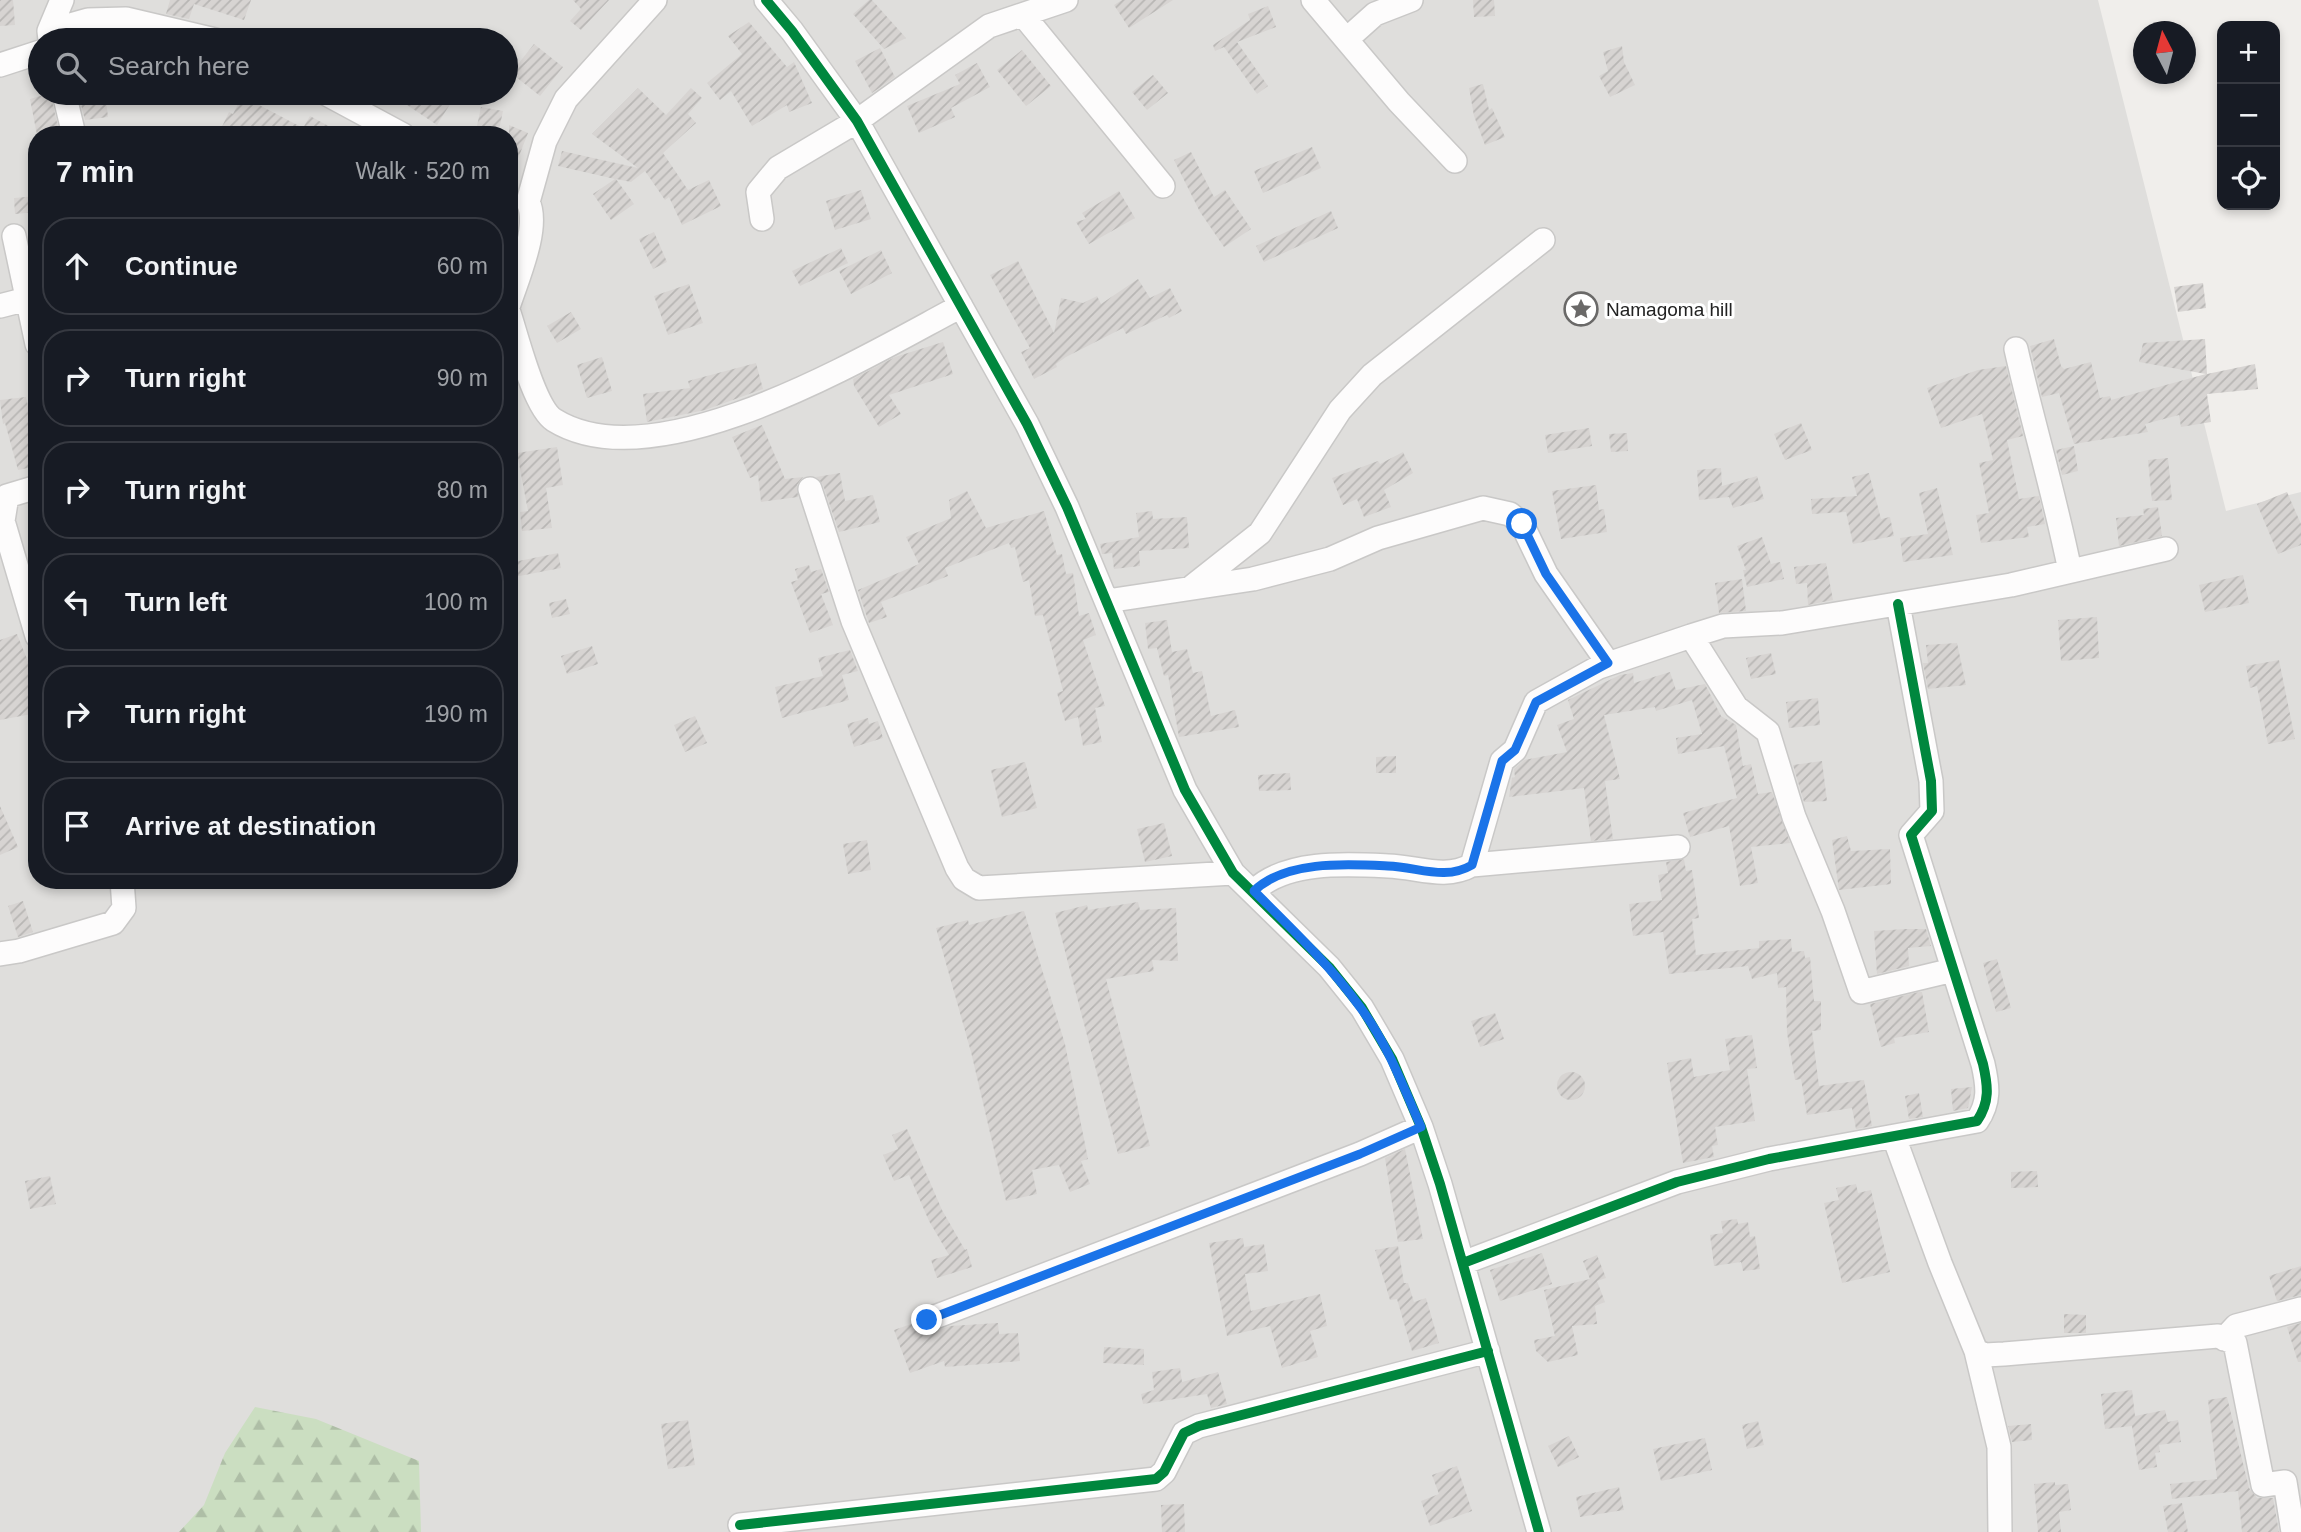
<!DOCTYPE html>
<html lang="en">
<head>
<meta charset="utf-8">
<style>
  :root { --surface:#171b24; --page:#20242c; --text:#f1f3f6; --muted:#9ea1a6; --line:#363941 }
  body { margin:0; font-family:Helvetica,sans-serif; background:var(--page); color:var(--text) }
  .controls { position:absolute; right:21px; top:21px; display:grid; overflow:hidden; border-radius:14px; box-shadow:0 4px 10px #0003 }
  .controls button { width:63px; height:63px; display:grid; place-items:center; padding:0; border:0; border-bottom:2px solid var(--line); background:var(--surface); color:var(--text); font:35px sans-serif }
  .compass { position:absolute; left:2133px; top:21px; width:63px; height:63px; border-radius:50%; background:var(--surface); box-shadow:0 4px 10px #0003; rotate:354deg }
  .stop { position:absolute; width:21px; height:21px; margin:-16px; border:5px solid #1a73e8; border-radius:50%; background:#fff }
  .stop.end { background:#1a73e8; border-color:#fff; box-shadow:0 2px 7px #0008 }
  .list { margin:0; padding:0; list-style:none }
  h2 { display:flex; justify-content:space-between; align-items:center; height:91px; margin:0; padding:0 28px; font-size:30px }
  h2 small { font-size:23px; font-weight:400; color:var(--muted) }
  .list li { display:grid; grid-template-columns:46px 1fr auto; gap:21px; align-items:center; box-sizing:border-box; height:98px; margin:0 14px 14px; padding:0 14px; border:2px solid var(--line); border-radius:28px }
  .list b { display:block; font-size:26px; white-space:nowrap }
  .list em { font-size:23px; font-style:normal; color:var(--muted) }
  .icon { flex:none; width:38px; height:38px; fill:none; stroke:currentColor; stroke-width:2; stroke-linecap:round; stroke-linejoin:round }
  .map { position:relative; flex:none; width:2301px; height:1532px; overflow:hidden }
  .search { position:absolute; background:var(--surface); box-shadow:0 4px 10px #0003; left:28px; top:28px; width:490px; height:77px; display:flex; align-items:center; gap:18px; box-sizing:border-box; padding:0 24px; border-radius:38px; color:var(--muted); font-size:26px }
  .panel { position:absolute; background:var(--surface); box-shadow:0 4px 10px #0003; left:28px; top:126px; width:490px; height:763px; border-radius:28px }
  .map>svg:first-child { display:block }
  .residential { fill:#dfdedc; fill-rule:evenodd }
  .forest { fill:url(#forest-firs) }
  .building { fill:url(#building-hatch) }
  .lines { fill:none; stroke-linecap:round; stroke-linejoin:round }
  .minor-casing { stroke:#c9c8c7; stroke-width:26 }
  .minor { stroke:#fdfcfc; stroke-width:23 }
  .cycleway-casing { stroke:#fff; stroke-width:15 }
  .cycleway { stroke:#00873e; stroke-width:10 }
  .route { stroke:#1a73e8; stroke-width:9 }
  .labels { text-anchor:middle; dominant-baseline:central; stroke-width:6; stroke-linejoin:round; paint-order:stroke }
  .poi-label { font-size:19px; fill:#222; stroke:#fff; text-anchor:start }
</style>
</head>
<body>
<div class="map">
<svg width="2301" height="1532" viewBox="0 0 2301 1532">
  <defs>
    <pattern id="forest-firs" width="22" height="20" patternUnits="userSpaceOnUse" patternTransform="scale(1.75)"><rect width="22" height="20" fill="#cbdec1"/><path d="M5 1l3.5 6h-7zM16 11l3.5 6h-7z" fill="#aebea6"/></pattern>
    <pattern id="building-hatch" width="6" height="6" patternUnits="userSpaceOnUse" patternTransform="scale(1.75)"><rect width="6" height="6" fill="#d7d4d2"/><path d="M-1 1l2-2M0 6l6-6M5 7l2-2" fill="none" stroke="#b8b6b4"/></pattern>
  </defs>
  <rect width="100%" height="100%" fill="#f0eeeb"/>
  <path class="residential" d="M0 0H2098L2226 511 2301 492V1532H0ZM40 40H506V93H40ZM37 135H509V880H37Z"/>
  <path class="forest" d="M255 1407 316 1419 419 1461 421 1532H179L204 1505 225 1453Z"/>
  <path class="building" d="M0 0H13L15 25 0 26Z
    M170 0H251L244 20 194 4 189 19 166 14Z
    M573 0H609L581 30 570 21 581 9Z
    M869 0H872L906 38 884 49 853 14Z
    M1122 0H1173L1129 28 1114 5Z
    M1473 0H1494L1495 16 1474 17Z
    M1268 6 1276 27 1237 42 1268 86 1257 94 1224 47 1215 51 1213 45 1250 20 1248 14Z
    M749 22 787 67 794 62 812 103 789 112 787 105 752 126 731 91 720 100 707 83 742 54 728 36Z
    M534 44 563 67 540 96 511 73Z
    M1622 46 1624 62 1635 85 1610 97 1599 76 1608 71 1603 52Z
    M880 48 895 77 872 93 855 61Z
    M1022 50 1051 86 1026 106 997 70Z
    M977 63 990 87 951 108 955 117 919 133 907 106 960 84 955 75Z
    M1153 75 1168 93 1147 110 1132 92Z
    M1483 84 1489 110 1492 108 1505 137 1485 145 1474 116 1469 88Z
    M638 88 666 115 691 88 702 98 688 114 696 123 663 153 688 190 709 180 721 206 682 225 669 197 665 200 645 171 631 182 616 179 634 204 611 220 593 194 615 179 558 166 562 151 638 168 592 134Z
    M50 93 60 135H37L30 99Z
    M78 93H105L108 117 85 120Z
    M411 93H457L437 125 404 103Z
    M242 96 303 128 310 116 345 135H218L229 112 233 114Z
    M481 107 503 111 499 130 477 126Z
    M509 125 528 133 510 179H509Z
    M1312 147 1321 168 1263 193 1254 171Z
    M1191 152 1214 197 1225 190 1251 229 1224 247 1200 212 1174 160Z
    M861 190 871 219 835 230 826 201Z
    M1119 191 1135 218 1089 244 1076 222 1086 219 1082 213Z
    M37 196V212L15 214 14 198Z
    M1331 211 1338 228 1264 262 1256 246Z
    M654 232 667 262 653 269 639 239Z
    M841 248 848 263 800 286 792 271Z
    M881 250 892 273 851 294 839 271Z
    M1018 261 1054 333 1061 298 1083 303 1097 296 1101 304 1138 279 1150 298 1170 288 1182 311 1169 318 1167 315 1126 334 1123 328 1066 357 1056 364 1057 367 1034 379 1021 352 1030 348 990 275Z
    M2203 283 2206 308 2178 312 2174 287Z
    M689 284 703 323 668 335 654 296Z
    M571 312 581 329 557 343 547 326Z
    M2054 339 2061 366 2064 369 2091 362 2100 398 2110 396 2111 400 2206 374 2139 362 2143 343 2205 339 2207 374 2255 364 2258 389 2207 394 2211 422 2181 427 2179 415 2145 424 2148 432 2074 444 2059 393 2042 397 2030 346Z
    M943 342 953 374 889 395 901 414 879 427 854 386 853 379 895 357Z
    M602 357 612 391 587 398 577 365Z
    M756 363 763 389 705 410 647 422 643 394 690 388 688 381Z
    M2006 366 2023 436 2007 440 2019 499 2039 496 2045 524 2027 527 2029 537 1981 543 1976 515 1989 513 1979 463 1993 460 1982 414 1941 428 1927 388 1978 370Z
    M26 397 37 445V466L18 470 5 423 3 424 0 400Z
    M1801 423 1812 450 1785 460 1774 434Z
    M762 425 785 479 803 477 797 485 798 497 761 502 758 475 750 478 732 437Z
    M1589 428 1592 446 1548 453 1545 435Z
    M1627 433 1628 451 1611 452 1609 434Z
    M2074 446 2078 471 2062 475 2056 450Z
    M557 447 563 485 546 488 552 528 522 531 520 512 528 511 517 453Z
    M1403 452 1413 473 1384 490 1391 507 1364 517 1357 499 1343 505 1332 478 1378 461 1380 464Z
    M2168 458 2172 500 2152 501 2148 460Z
    M1721 468 1722 486 1757 476 1764 499 1733 508 1729 497 1699 500 1697 470Z
    M840 473 845 501 873 495 880 522 839 532 823 485 816 477Z
    M1869 473 1881 519 1890 517 1894 536 1853 544 1846 512 1812 514 1811 499 1857 496 1852 477Z
    M1596 485 1599 510 1604 509 1607 532 1561 539 1552 491Z
    M1937 488 1953 555 1903 562 1900 538 1928 534 1919 493Z
    M967 491 986 528 1044 511 1057 555 1062 554 1066 574 1073 573 1079 616 1089 613 1096 635 1083 640 1105 706 1095 708 1102 742 1083 746 1078 717 1065 721 1057 693 1063 691 1043 615 1035 616 1029 580 1023 582 1015 547 1011 548 1009 543 945 568 948 576 881 602 887 617 869 623 858 590 919 564 906 537 951 518 949 500Z
    M2287 492 2301 524V545L2278 554 2257 504Z
    M2158 507 2162 536 2119 546 2116 518 2144 515 2143 509Z
    M1152 511 1153 519 1187 517 1189 548 1139 551 1140 566 1114 569 1112 553 1102 554 1100 544 1139 537 1136 513Z
    M1762 537 1771 564 1780 562 1784 579 1747 587 1743 570H1746L1737 546Z
    M558 553 561 568 509 578V563Z
    M1826 563 1833 600 1808 605 1807 583 1796 584 1794 567Z
    M809 565 811 572 821 569 829 592 821 594 833 625 810 633 791 582 798 580 795 569Z
    M2243 575 2249 603 2205 612 2199 585Z
    M1742 579 1746 611 1719 613 1715 583Z
    M566 599 570 614 552 618 549 603Z
    M2097 617 2099 658 2061 661 2058 620Z
    M1167 620 1172 652 1187 649 1193 673 1202 671 1211 716 1235 710 1239 727 1179 737 1168 675 1164 676 1157 648 1148 649 1145 623Z
    M17 634 37 684V713L0 720V640Z
    M1957 643 1966 685 1928 689 1923 663H1928L1926 645Z
    M592 646 598 664 567 674 561 656Z
    M850 650 858 671 842 675 849 700 782 718 775 687 823 676 818 658Z
    M1771 653 1776 674 1751 679 1746 658Z
    M2279 660 2295 739 2268 744 2257 686 2250 688 2246 666Z
    M1670 672 1676 690 1705 684 1721 716 1736 725 1743 766 1751 764 1758 794 1772 792 1790 843 1751 847 1758 883 1740 886 1729 826 1690 837 1683 813 1737 798 1724 746 1678 754 1676 738 1702 734 1692 700 1656 711 1655 707 1604 715 1620 779 1605 781 1613 839 1591 841 1584 788 1509 797 1512 778 1515 777 1514 769 1524 760 1567 752 1557 725 1574 719 1568 700 1620 675 1633 673 1634 683Z
    M1818 698 1820 725 1789 728 1786 702Z
    M695 716 707 743 685 752 674 725Z
    M868 718 869 724 878 721 883 738 854 747 847 724Z
    M1396 756V773H1376V757Z
    M1822 761 1827 801 1804 802 1793 765Z
    M1025 762 1037 808 1002 817 991 770Z
    M1290 773 1291 790 1259 791 1258 775Z
    M0 806 18 847 0 855Z
    M1164 823 1172 856 1145 862 1137 829Z
    M1847 836 1851 851 1890 849 1891 884 1839 890 1832 840Z
    M867 840 871 870 848 874 843 844Z
    M1684 859 1686 871 1692 870 1699 918 1692 919 1696 955 1759 948V941L1791 939 1792 952 1804 951 1805 958 1810 957 1814 1001H1821V1030L1812 1031 1819 1086 1864 1080 1872 1126 1856 1129 1852 1108 1807 1115 1801 1079 1795 1080 1787 1033 1786 987 1778 988 1777 973 1752 979 1748 966 1669 974 1663 932 1633 936 1629 904 1662 900 1658 875 1668 873 1666 862Z
    M23 901 33 932 18 937 8 906Z
    M1138 902 1140 910 1176 908 1178 961 1152 960 1154 971 1106 979 1150 1146 1118 1154 1055 913 1087 905 1088 910Z
    M1024 911 1065 1044 1088 1159 1081 1161 1090 1184 1070 1192 1059 1165 1032 1170 1037 1194 1006 1201 971 1052 936 928 968 920 969 925Z
    M1906 929H1926L1931 946 1908 948 1909 966 1877 974 1874 931Z
    M1997 959 2011 1008 1996 1012 1983 963Z
    M1919 992H1922L1929 1032 1894 1038 1895 1043 1881 1047 1870 1004Z
    M1495 1013 1504 1039 1480 1047 1471 1021Z
    M1752 1035 1757 1068 1747 1069 1755 1121 1715 1127 1718 1145 1712 1146 1714 1157 1683 1163 1667 1063 1691 1058 1694 1077 1730 1070 1725 1039Z
    M1557 1086a14 14 0 1 1 28 0a14 14 0 1 1-28 0Z
    M1972 1087 1968 1108 1953 1111 1951 1089Z
    M1919 1093 1923 1117 1909 1119 1905 1096Z
    M907 1129 942 1210 965 1250 967 1249 972 1267 937 1278 931 1260 949 1255 929 1221 909 1175 894 1181 883 1155 898 1149 892 1135Z
    M1405 1149 1423 1239 1398 1242 1385 1158Z
    M2037 1171 2038 1187 2011 1188V1172Z
    M50 1176 56 1204 30 1209 25 1181Z
    M1856 1184 1858 1193 1871 1190 1890 1272 1842 1283 1824 1203 1839 1200 1836 1188Z
    M1737 1219 1738 1224 1748 1222 1750 1237 1755 1236 1760 1269 1743 1271 1741 1262 1714 1266 1710 1235 1723 1233 1721 1221Z
    M1243 1238 1244 1247 1264 1244 1268 1271 1245 1274 1251 1311 1320 1294 1327 1326 1310 1331 1318 1357 1282 1368 1270 1326 1227 1336 1209 1243Z
    M1398 1246 1404 1283H1408L1414 1302 1426 1298 1439 1343 1412 1351 1397 1299 1390 1300 1375 1250Z
    M1542 1253 1552 1284 1500 1301 1490 1270Z
    M1597 1255 1606 1278 1597 1281 1605 1302 1595 1306 1597 1324 1572 1326 1578 1355 1548 1362 1536 1351 1534 1340 1555 1336 1544 1290 1590 1279 1583 1261Z
    M2301 1266V1295L2277 1301 2269 1276Z
    M2064 1314 2086 1315V1333H2064Z
    M914 1323 918 1330 925 1334 950 1326 998 1323 999 1334 1018 1333 1020 1361 945 1367 944 1361 910 1373 894 1330Z
    M2301 1323V1362H2298L2287 1327Z
    M1104 1347 1144 1349V1365L1103 1363Z
    M1180 1368 1182 1382 1218 1372 1227 1404 1211 1408 1207 1394 1143 1404 1141 1394 1154 1390 1152 1372Z
    M2132 1390 2135 1416 2165 1410 2168 1422 2178 1420 2181 1442 2159 1445 2160 1452 2155 1453 2157 1467 2139 1470 2132 1426 2105 1429 2101 1394Z
    M2227 1397 2249 1488 2257 1498H2273L2279 1532H2242L2238 1491 2172 1499 2170 1484 2217 1479 2208 1400Z
    M688 1420 695 1465 668 1469 661 1424Z
    M1758 1421 1764 1445 1747 1449 1742 1425Z
    M2031 1424 2032 1440 2012 1442 2008 1426Z
    M1569 1436 1579 1457 1558 1467 1548 1446Z
    M1705 1438 1712 1470 1661 1481 1653 1449Z
    M1457 1466 1472 1511 1430 1526 1421 1501 1439 1494 1432 1475Z
    M2055 1482V1485L2068 1484 2071 1510 2059 1512 2061 1532H2038L2034 1484Z
    M1619 1487 1624 1510 1580 1517 1576 1497Z
    M2182 1503 2188 1532H2168L2163 1506Z
    M1184 1504 1185 1532H1162L1161 1505Z"/>
  <g class="lines">
    <defs>
      <path id="minor" d="M766 0 792 31 857 121 1027 424 1067 507 1185 790 1233 873 1329 967 1362 1008 1392 1059 1421 1127 1440 1184 1539 1532
        M1313 0 1399 102 1455 161
        M1024 16 1163 186
        M49 31 88 20 126 19 215 40
        M1347 39 1375 14 1411 0
        M50 40 49 31 62 0
        M0 65 40 52
        M64 93 74 135
        M325 93 403 135
        M762 219 758 192 778 168 857 121 989 26 1066 0
        M14 236 37 344
        M509 304C518 277 540 226 528 202L545 141 566 99 655 0
        M0 306 27 299
        M509 313C517 337 534 407 554 420 657 484 868 355 961 306
        M2016 349C2033 424 2055 496 2070 571
        M37 487 7 496 3 521 37 636
        M810 489 853 621 957 868 964 879 979 888 1233 873
        M1193 586 1260 533 1340 410 1372 375 1543 240
        M1107 601 1253 579 1330 559 1378 538 1483 508 1510 514 1522 524 1546 574 1608 663
        M1691 636 1736 707 1768 732 1794 817 1833 911 1861 992 1953 970
        M1472 865 1678 847
        M1254 891C1286 860 1347 864 1388 866 1418 867 1445 880 1472 865L1502 761 1515 750 1536 702 1599 667 1691 636 1723 626 1782 623 2011 585 2166 549
        M0 954 19 951 113 923 124 908 122 880
        M1894 1137 1940 1263 1976 1351 1985 1355 2004 1354 2218 1336 2235 1343 2263 1485 2285 1482 2293 1532
        M1463 1263 1677 1182 1769 1159 1977 1121C1990 1102 1988 1086 1983 1064L1911 835 1932 811 1931 781 1898 604
        M927 1320 1360 1154 1421 1127
        M2224 1339 2236 1326 2301 1309
        M1976 1351 1999 1447 2000 1532
        M740 1525 1156 1479 1164 1472 1184 1433 1199 1426 1488 1351"/>
    </defs>
    <use href="#minor" class="minor-casing"/>
    <use href="#minor" class="minor"/>
    <defs>
      <path id="cycleway" d="M766 0 792 31 857 121 1027 424 1067 507 1185 790 1233 873 1329 967 1362 1008 1392 1059 1421 1127 1440 1184 1539 1532
        M1463 1263 1677 1182 1769 1159 1977 1121C1990 1102 1988 1086 1983 1064L1911 835 1932 811 1931 781 1898 604
        M740 1525 1156 1479 1164 1472 1184 1433 1199 1426 1488 1351"/>
    </defs>
    <use href="#cycleway" class="cycleway-casing"/>
    <use href="#cycleway" class="cycleway"/>
  </g>
  <g class="lines">
    <path class="route" d="M927 1320 1360 1154 1421 1127C1403 1086 1387 1043 1360 1007 1329 964 1291 928 1254 891 1286 860 1347 864 1388 866 1418 867 1445 881 1472 865L1502 761 1515 750 1536 702 1608 663 1546 574 1522 524"/>
  </g>
  <defs>
    <symbol id="sight-ring" viewBox="-11 -11 22 22"><circle r="9.5" fill="#fff" stroke="#6a6968" stroke-width="1.5"/><path d="M0-6L1.8-2.2L6-1.7L2.9 1.2L3.7 5.4L0 3.3L-3.7 5.4L-2.9 1.2L-6-1.7L-1.8-2.2Z" fill="#6a6968"/></symbol>
  </defs>
  <g fill-rule="evenodd">
    <use href="#sight-ring" x="1562" y="290" width="38" height="38"/>
  </g>
  <g class="labels">
    <g class="poi-label">
      <text x="1606" y="309">Namagoma hill</text>
    </g>
  </g>
</svg>
<div class="controls">
<button>+</button>
<button>−</button>
<button><svg class="icon" aria-label="locate" viewBox="0 0 24 24"><circle cx="12" cy="12" r="6"/><path d="M12 2v4M12 18v4M2 12h4M18 12h4"/></svg></button>
</div>
<svg class="compass" viewBox="-18 -18 36 36"><path d="M0-13l5 13h-10z" fill="#e53935"/><path d="M0 13l5-13h-10z" fill="#9ea1a6"/></svg>
<div class="stop" style="left:1522px;top:524px"></div>
<div class="stop end" style="left:927px;top:1320px"></div>
<div class="search"><svg class="icon" aria-label="search" viewBox="0 0 24 24"><circle cx="10" cy="10" r="6"/><path d="M15 15l6 6"/></svg>Search here</div>
<section class="panel">
<h2>7 min<small>Walk · 520 m</small></h2>
<ul class="list">
<li><svg class="icon" aria-label="ahead" viewBox="0 0 24 24"><path d="M12 20V5M6 11l6-6 6 6"/></svg><div><b>Continue</b></div><em>60 m</em></li>
<li><svg class="icon" aria-label="right" viewBox="0 0 24 24"><path d="M7 20v-9h11M14 6l5 5-5 5"/></svg><div><b>Turn right</b></div><em>90 m</em></li>
<li><svg class="icon" aria-label="right" viewBox="0 0 24 24"><path d="M7 20v-9h11M14 6l5 5-5 5"/></svg><div><b>Turn right</b></div><em>80 m</em></li>
<li><svg class="icon" aria-label="left" viewBox="0 0 24 24"><path d="M17 20v-9H6M10 6l-5 5 5 5"/></svg><div><b>Turn left</b></div><em>100 m</em></li>
<li><svg class="icon" aria-label="right" viewBox="0 0 24 24"><path d="M7 20v-9h11M14 6l5 5-5 5"/></svg><div><b>Turn right</b></div><em>190 m</em></li>
<li><svg class="icon" aria-label="arrive" viewBox="0 0 24 24"><path d="M6 21V4h12l-3 4 3 4H6"/></svg><div><b>Arrive at destination</b></div></li>
</ul>
</section>
</div>
</body>
</html>
